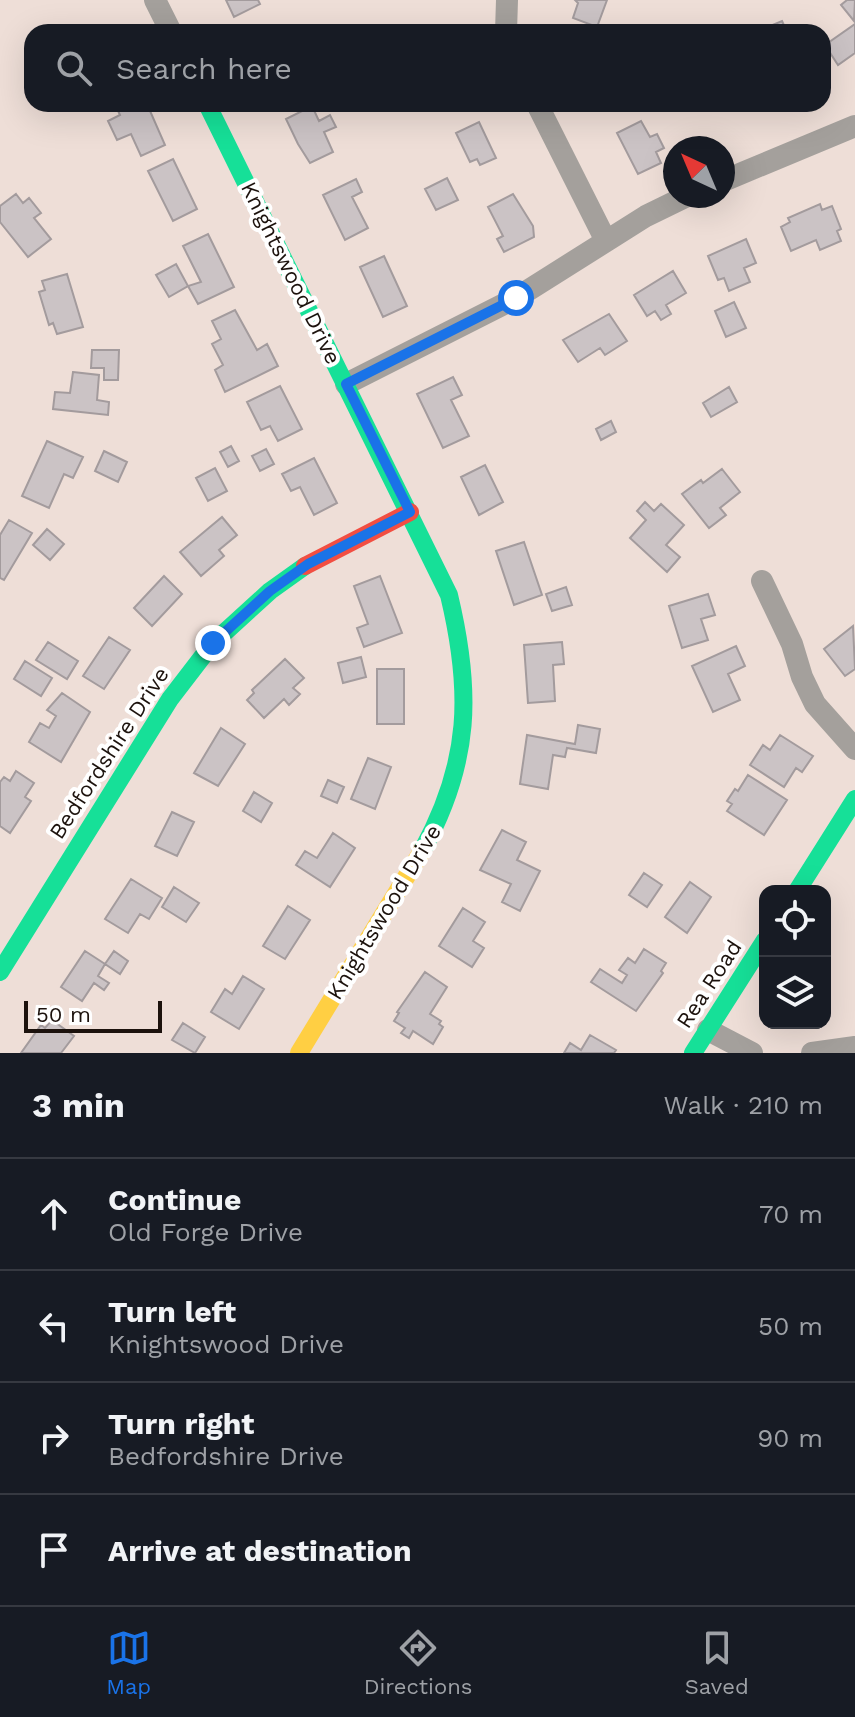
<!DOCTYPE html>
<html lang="en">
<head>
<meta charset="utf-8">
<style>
  :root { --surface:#171b24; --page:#20242c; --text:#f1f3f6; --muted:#9ea1a6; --line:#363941; --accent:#1a73e8 }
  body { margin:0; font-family:"Work Sans",sans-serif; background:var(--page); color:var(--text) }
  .controls { position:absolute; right:24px; bottom:24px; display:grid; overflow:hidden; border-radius:16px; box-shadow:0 8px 32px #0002 }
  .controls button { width:72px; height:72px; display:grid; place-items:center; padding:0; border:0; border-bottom:2px solid var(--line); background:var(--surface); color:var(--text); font:40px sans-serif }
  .compass { position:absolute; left:663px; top:136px; width:72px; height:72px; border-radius:50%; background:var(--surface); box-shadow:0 8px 32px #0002; rotate:316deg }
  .scale { position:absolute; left:24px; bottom:20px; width:138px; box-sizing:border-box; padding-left:8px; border:4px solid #1c120d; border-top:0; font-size:22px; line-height:28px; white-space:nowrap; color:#1c120d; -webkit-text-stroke:6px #fff; paint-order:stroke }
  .stop { position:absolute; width:24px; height:24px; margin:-18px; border:6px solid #1a73e8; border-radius:50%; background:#fff }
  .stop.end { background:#1a73e8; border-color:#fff; box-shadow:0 2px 8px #0008 }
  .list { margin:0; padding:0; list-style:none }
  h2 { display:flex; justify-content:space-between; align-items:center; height:104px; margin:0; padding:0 32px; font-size:34px }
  h2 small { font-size:26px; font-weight:400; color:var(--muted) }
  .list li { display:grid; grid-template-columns:52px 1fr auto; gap:24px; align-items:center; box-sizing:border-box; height:112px; padding:0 32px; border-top:2px solid var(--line) }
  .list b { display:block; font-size:30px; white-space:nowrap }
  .list p { margin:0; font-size:26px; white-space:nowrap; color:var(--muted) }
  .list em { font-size:26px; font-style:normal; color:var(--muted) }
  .icon { flex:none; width:44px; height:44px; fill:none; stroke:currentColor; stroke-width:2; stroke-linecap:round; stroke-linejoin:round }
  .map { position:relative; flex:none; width:855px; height:1053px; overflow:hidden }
  .search { position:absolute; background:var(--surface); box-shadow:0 8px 32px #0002; left:24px; right:24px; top:24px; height:88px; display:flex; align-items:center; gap:20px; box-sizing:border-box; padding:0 28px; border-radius:24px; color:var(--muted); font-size:30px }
  .sheet { height:552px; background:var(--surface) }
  nav { display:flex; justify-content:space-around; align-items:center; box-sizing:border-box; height:112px; border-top:2px solid var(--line); background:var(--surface); font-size:22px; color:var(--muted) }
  nav a { display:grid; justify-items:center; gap:4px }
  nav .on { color:var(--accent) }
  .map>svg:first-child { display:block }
  .building { fill:#cbc3c5; stroke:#a39b9d; stroke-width:2 }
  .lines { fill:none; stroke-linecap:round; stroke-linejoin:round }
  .street { stroke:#a4a09c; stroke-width:22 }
  .fast { stroke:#16e098; stroke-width:18 }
  .slow { stroke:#ffcf43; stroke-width:18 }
  .jam { stroke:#f24e42; stroke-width:18 }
  .route { stroke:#1a73e8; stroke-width:10 }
  .labels { text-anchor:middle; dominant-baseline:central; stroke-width:8; stroke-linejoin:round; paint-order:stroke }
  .street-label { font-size:22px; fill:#1c120d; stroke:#fff }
</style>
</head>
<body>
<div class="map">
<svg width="855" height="1053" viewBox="0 0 855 1053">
  <rect width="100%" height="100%" fill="#eeded7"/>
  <path class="building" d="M226 0H258L260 4 234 17Z
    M575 0H607L597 27 573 18 578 3Z
    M847 0H855L854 21 841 5Z
    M782 21 787 32H764L763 29Z
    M855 24V53L838 65 825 45Z
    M115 104H147L165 145 141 156 131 134 117 140 108 121 120 115Z
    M312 106 319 121 330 115 336 127 324 132 333 152 310 163 298 144 286 119Z
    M641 121 650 137 657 134 664 148 656 152 661 163 638 174 617 133Z
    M479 122 496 158 480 165 477 159 470 162 456 133Z
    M173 159 197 209 173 221 148 171Z
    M447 178 458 200 436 210 425 189Z
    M356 179 362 192 352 197 368 228 345 240 323 195Z
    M16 194 23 203 29 198 41 213 34 218 51 239 28 257 0 222V206Z
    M513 194 533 226 534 237 504 252 497 239 503 236 488 207Z
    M820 204 822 210 832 206 841 229 837 231 841 241 820 250 816 240 791 251 781 227 790 222 788 218Z
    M208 234 234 287 198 304 188 286 201 282 183 246Z
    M746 239 756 263 744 268 750 282 729 291 724 278 718 280 708 256Z
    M384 256 407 306 383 317 360 267Z
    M176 264 188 286 169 297 156 275Z
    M673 271 686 293 666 305 671 314 661 320 655 311 647 316 634 295Z
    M67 274 83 327 57 334 53 323 49 325 39 292 45 290 42 281Z
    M734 302 746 328 726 337 715 311Z
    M235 310 257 350 267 344 278 366 225 392 215 370 223 365 212 344 221 339 212 321Z
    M609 314 627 341 605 355 600 348 578 362 563 340Z
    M92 350H119L118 380H104V368H91Z
    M73 372 99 375 97 400 109 402 108 415 53 409 55 392 70 393Z
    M453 377 462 395 451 400 469 436 443 448 417 394Z
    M280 386 302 429 278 441 270 426 261 430 247 402Z
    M729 387 737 402 711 417 703 403Z
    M611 421 616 432 601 440 596 429Z
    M47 441 83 457 73 478 64 474 49 508 22 496Z
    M231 446 239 461 228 467 220 452Z
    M266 449 274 464 260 471 252 456Z
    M104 451 127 462 118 482 95 471Z
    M314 458 337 503 314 515 300 487 291 491 282 474Z
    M485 465 503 502 479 515 461 477Z
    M215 468 227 491 208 501 196 478Z
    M722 469 740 492 720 508 726 515 709 528 682 494 701 480 703 483Z
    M645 502 654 511 661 504 684 525 666 545 680 557 667 572 630 538 646 520 637 511Z
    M222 517 237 535 219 550 224 556 201 576 180 552Z
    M9 520 32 533 4 580 0 578V535Z
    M47 529 64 544 50 560 33 545Z
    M524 542 542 595 514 605 496 551Z
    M164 576 182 594 152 626 134 608Z
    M380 576 402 633 364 647 357 628 368 624 354 586Z
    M566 587 572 605 552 611 546 594Z
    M708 594 715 615 701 619 708 640 682 648 669 606Z
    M853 626 855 669 845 676 824 649Z
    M109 637 130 650 104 689 83 676Z
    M48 642 78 661 67 679 36 660Z
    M562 642 564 664 553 665 555 701 528 703 524 645Z
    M736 646 745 666 728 674 740 700 713 712 692 666Z
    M361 657 366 677 343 683 338 663Z
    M285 659 304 678 293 688 300 694 289 705 284 699 264 718 247 700 254 693 252 690Z
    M25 661 52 678 41 696 14 679Z
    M377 669H404V724H377Z
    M62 693 90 712 61 762 29 742 40 723 49 728 56 716 47 710Z
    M578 725 600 729 596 753 567 748 565 757 553 755 548 789 520 784 527 735 575 744Z
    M221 728 245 744 218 786 194 773Z
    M780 735 813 756 802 772 796 768 784 787 750 765 763 745 770 750Z
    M368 758 391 767 375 809 351 799Z
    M16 771 34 783 25 797 31 801 10 833 0 826V782L4 777 10 781Z
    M748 775 787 800 764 835 727 811 732 804 727 801 735 789 738 791Z
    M328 780 344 787 337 803 321 796Z
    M254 792 272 803 261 822 243 811Z
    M172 812 194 822 177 856 155 846Z
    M502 830 526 842 517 860 540 871 520 911 502 902 511 884 480 870Z
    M333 833 355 848 330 887 296 865 305 851 317 858Z
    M644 873 662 885 647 907 629 895Z
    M131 879 162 898 149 919 140 914 128 933 105 919Z
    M690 882 711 897 687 933 665 917Z
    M174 887 199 903 186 922 162 907Z
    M288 906 310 920 285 959 263 946Z
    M463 908 485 922 473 941 484 948 472 967 439 946Z
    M644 949 666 963 661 971 663 973 636 1011 591 982 600 969 622 983 627 975 619 970 628 958 635 963Z
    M85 951 105 964 98 976 109 983 104 990 94 983 82 1001 61 987Z
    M114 951 128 961 120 974 105 964Z
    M425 972 447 987 430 1014 441 1021 439 1024 443 1027 433 1044 413 1031 409 1038 401 1033 405 1028 394 1021 399 1013 397 1012Z
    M243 976 264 989 239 1029 211 1012 225 989 232 994Z
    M52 1020 74 1036 61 1053H21L41 1025 45 1028Z
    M183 1023 205 1037 195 1053 172 1040Z
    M590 1035 616 1050 614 1053H564L570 1043 581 1050Z"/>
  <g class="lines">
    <path class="street" d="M155 0 171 32
      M506 32 507 0
      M537 104 606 241
      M723 181 855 126
      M346 384 516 298 646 216 687 196
      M762 581 792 644 802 677 815 704 855 749
      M708 1030 752 1053
      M812 1053 855 1047"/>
    <path class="fast" d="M207 104 449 595C472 691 471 762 422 851
      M797 891 855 799
      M0 972 170 699 213 643 270 591 305 566
      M693 1053 765 940"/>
    <path class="slow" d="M299 1053 422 851"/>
    <path class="jam" d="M305 566 410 512"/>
  </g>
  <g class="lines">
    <path class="route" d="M213 643 270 591 308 564 410 512 346 384 516 298"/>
  </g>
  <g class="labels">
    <g class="street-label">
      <text transform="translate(291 273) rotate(64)">Knightswood Drive</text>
      <text transform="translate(109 753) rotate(-57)">Bedfordshire Drive</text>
      <text transform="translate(384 912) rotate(-59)">Knightswood Drive</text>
      <text transform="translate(709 984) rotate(-57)">Rea Road</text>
    </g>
  </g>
</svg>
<div class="controls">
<button><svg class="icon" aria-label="locate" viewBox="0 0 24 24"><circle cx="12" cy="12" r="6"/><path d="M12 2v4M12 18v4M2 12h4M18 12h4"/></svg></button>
<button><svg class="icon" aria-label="layers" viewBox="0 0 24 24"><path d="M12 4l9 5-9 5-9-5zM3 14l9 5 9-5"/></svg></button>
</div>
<svg class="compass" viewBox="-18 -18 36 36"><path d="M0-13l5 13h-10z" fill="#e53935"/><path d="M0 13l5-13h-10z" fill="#9ea1a6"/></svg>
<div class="scale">50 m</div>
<div class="stop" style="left:516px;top:298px"></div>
<div class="stop end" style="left:213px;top:643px"></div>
<div class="search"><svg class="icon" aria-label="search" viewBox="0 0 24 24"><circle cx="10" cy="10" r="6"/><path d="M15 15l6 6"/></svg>Search here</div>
</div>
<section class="sheet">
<h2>3 min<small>Walk · 210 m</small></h2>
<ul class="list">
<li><svg class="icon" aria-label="ahead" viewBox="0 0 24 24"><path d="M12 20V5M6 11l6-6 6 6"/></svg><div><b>Continue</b><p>Old Forge Drive</p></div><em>70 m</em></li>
<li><svg class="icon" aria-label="left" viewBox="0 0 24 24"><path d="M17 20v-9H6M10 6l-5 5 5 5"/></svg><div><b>Turn left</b><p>Knightswood Drive</p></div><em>50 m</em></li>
<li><svg class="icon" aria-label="right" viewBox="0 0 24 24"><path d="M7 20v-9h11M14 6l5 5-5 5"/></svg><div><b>Turn right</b><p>Bedfordshire Drive</p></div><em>90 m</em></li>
<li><svg class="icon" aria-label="arrive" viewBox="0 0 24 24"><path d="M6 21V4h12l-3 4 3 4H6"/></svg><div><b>Arrive at destination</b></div></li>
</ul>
</section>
<nav>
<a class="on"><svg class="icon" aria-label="map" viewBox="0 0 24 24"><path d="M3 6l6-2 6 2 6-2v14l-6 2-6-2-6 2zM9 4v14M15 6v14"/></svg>Map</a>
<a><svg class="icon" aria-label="directions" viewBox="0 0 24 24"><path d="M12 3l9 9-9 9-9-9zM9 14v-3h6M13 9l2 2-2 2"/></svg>Directions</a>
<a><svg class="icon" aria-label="saved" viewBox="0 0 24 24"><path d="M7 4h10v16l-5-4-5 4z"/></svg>Saved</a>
</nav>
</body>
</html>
